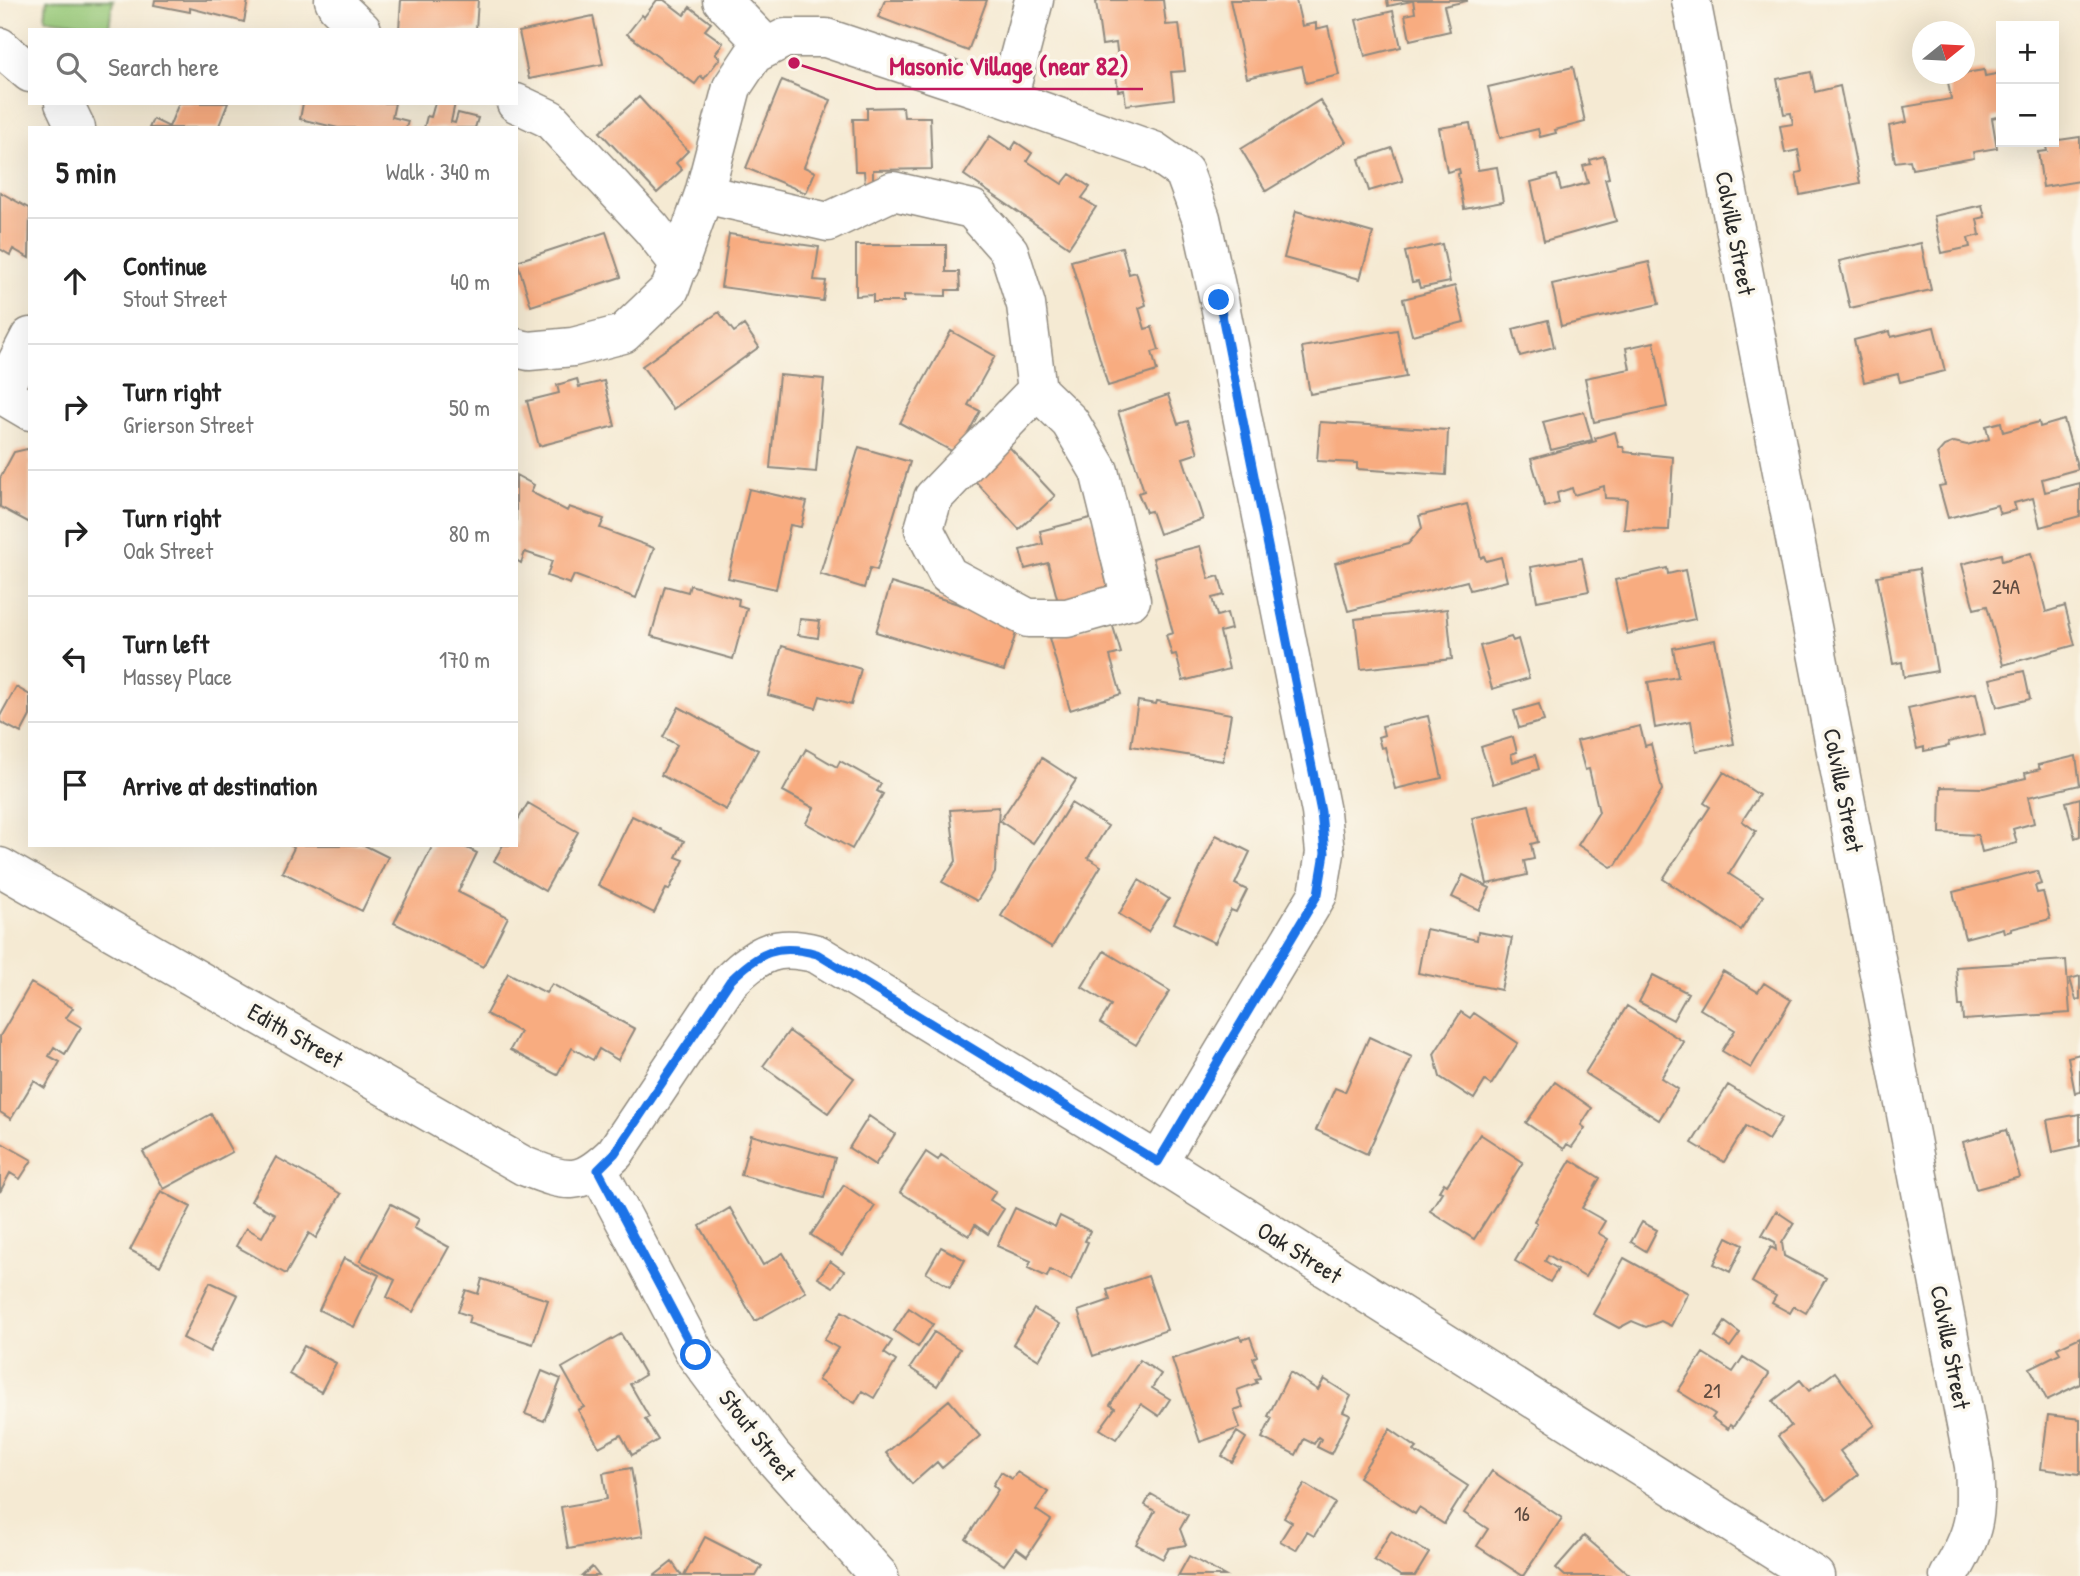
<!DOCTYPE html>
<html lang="en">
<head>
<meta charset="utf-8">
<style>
  :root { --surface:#fff; --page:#f6f6f6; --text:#222; --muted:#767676; --line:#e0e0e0 }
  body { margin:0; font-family:"Patrick Hand",sans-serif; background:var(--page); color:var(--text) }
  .controls { position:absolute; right:21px; top:21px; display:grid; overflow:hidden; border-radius:0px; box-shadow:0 7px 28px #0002 }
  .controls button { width:63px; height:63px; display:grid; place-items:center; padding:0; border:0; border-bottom:2px solid var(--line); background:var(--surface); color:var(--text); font:35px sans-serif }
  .compass { position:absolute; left:1912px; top:21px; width:63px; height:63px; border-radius:50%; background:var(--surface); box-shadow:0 7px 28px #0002; rotate:72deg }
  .stop { position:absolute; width:21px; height:21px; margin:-16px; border:5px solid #1a73e8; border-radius:50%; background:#fff }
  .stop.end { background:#1a73e8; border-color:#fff; box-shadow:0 2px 7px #0008 }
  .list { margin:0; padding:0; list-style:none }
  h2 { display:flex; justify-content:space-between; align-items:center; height:91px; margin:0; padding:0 28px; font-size:30px }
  h2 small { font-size:23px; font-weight:400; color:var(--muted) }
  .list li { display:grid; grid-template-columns:46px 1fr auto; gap:21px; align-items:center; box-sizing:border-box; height:126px; padding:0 28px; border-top:2px solid var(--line) }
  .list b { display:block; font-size:26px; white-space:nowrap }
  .list p { margin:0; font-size:23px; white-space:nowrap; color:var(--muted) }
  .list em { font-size:23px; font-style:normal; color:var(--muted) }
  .icon { flex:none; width:38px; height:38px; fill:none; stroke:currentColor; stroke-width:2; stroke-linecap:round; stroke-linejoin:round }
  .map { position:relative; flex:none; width:2080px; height:1576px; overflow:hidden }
  .search { position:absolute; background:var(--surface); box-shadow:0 7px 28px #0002; left:28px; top:28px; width:490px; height:77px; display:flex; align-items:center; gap:18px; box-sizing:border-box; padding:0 24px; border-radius:0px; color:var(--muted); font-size:26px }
  .panel { position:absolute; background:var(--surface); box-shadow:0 7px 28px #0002; left:28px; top:126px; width:490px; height:721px; border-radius:0px }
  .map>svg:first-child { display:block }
  .pitch { fill:#98c979; stroke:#627a52; stroke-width:2 }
  .building { fill:#f8ac80 }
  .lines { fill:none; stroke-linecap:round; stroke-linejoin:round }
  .minor-casing { stroke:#908a7f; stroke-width:41 }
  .minor { stroke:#fff; stroke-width:38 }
  .route { stroke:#1a73e8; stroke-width:9 }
  .labels { text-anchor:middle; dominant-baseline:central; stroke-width:7; stroke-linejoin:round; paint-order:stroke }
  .number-label { font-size:21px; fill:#5e4b40 }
  .street-label { font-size:24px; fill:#2b2b2b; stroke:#fbf7ec }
  .leader { fill:none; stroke:#c2185b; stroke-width:2.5 }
  .callout-dot { fill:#c2185b; stroke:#fbf7ec; stroke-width:2.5 }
  .callout-label { font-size:26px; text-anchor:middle; font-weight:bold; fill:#c2185b; stroke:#fbf7ec; stroke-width:7; stroke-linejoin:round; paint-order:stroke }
</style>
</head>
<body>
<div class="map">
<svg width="2080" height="1576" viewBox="0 0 2080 1576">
  <rect width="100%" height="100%" fill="#fbf7ec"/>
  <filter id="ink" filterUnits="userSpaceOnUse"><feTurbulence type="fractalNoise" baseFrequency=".0143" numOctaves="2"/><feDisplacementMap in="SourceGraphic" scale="14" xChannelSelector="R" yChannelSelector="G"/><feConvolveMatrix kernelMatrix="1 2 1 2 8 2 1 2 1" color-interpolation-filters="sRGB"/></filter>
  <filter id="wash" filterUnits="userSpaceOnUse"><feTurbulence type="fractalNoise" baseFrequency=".00686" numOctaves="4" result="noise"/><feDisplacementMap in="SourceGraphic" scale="28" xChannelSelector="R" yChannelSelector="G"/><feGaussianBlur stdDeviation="1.57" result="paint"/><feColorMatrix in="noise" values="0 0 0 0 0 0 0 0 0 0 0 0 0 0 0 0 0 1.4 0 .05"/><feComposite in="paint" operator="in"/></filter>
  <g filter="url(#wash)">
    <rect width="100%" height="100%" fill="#f5ead3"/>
    <path class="pitch" d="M47 0H113L109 27 45 19Z"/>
    <g id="blocks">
      <path class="building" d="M155 0H248L244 22 190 8V12L154 5Z
        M401 0H478L476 30H399Z
        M657 0H664L684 15 690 7 711 23 705 30 723 43 715 54 720 58 704 79 701 76 695 84 627 34 642 15 644 17Z
        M885 0H987L968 51 878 17Z
        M1100 0H1163L1166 25 1179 24 1185 71 1171 72 1174 99 1126 105 1124 90 1118 91 1114 59 1118 58 1116 43 1102 45 1096 2Z
        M1230 0H1296L1302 26 1316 23V29L1328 26 1339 75 1306 83 1302 66 1247 78Z
        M1387 0H1412V1L1388 6Z
        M1413 0H1467V1L1444 6 1450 31 1410 40 1405 15 1415 13Z
        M1393 11 1401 47 1365 56 1356 20Z
        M593 16 603 64 529 79 519 32Z
        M1573 67 1585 122 1555 130 1556 133 1540 137 1538 129 1500 138 1488 87Z
        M1984 70 1985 76 2001 73V116L1992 118 1997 148 1973 152 1974 158 1912 169 1910 160 1895 162 1889 126 1907 122 1904 107 1951 99 1947 76Z
        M1811 72 1815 92 1840 86 1860 183 1800 195 1796 173 1802 172 1798 150 1785 153 1780 126 1793 124 1791 113 1784 114 1777 79Z
        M782 80 831 100 804 167 815 172 806 193 746 168Z
        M639 97 688 151 676 163 682 170 657 193 600 132Z
        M1320 100 1346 142 1266 191 1241 149Z
        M179 103H228L218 128H149L153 119 169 127Z
        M303 103H395L392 117 408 121 406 128H338L300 119Z
        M435 103H455L451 122 455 123 458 113 478 118 475 128H424L427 116 431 117Z
        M903 107 904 117H930L932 169 873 170V185H865L864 171H855L853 119H867V108Z
        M1470 123 1478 170 1497 167 1503 202 1464 209 1458 174 1460 173 1459 169 1447 172 1439 128Z
        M990 136 1011 150 1016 142 1032 153 1027 161 1062 184 1070 174 1090 187 1082 198 1096 207 1069 247 964 175Z
        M2080 137V181L2043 187 2038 152 2047 151 2045 142Z
        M1392 148 1403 181 1369 191 1359 159Z
        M1604 156 1609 178 1605 179 1616 221 1544 241 1531 182 1557 175 1561 190 1588 183 1583 166 1591 164 1590 160Z
        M0 192 30 209 29 258 13 249 10 255 0 249Z
        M1982 205 1985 217 1977 219 1980 235 1968 238 1970 247 1942 253 1934 216Z
        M1296 211 1373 233 1360 279 1284 258Z
        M606 232 621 277 531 306 517 261Z
        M729 234 819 247 814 280 826 281 823 301 721 287Z
        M1921 243 1931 290 1850 308 1839 261Z
        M1442 244 1450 282 1420 288 1418 281 1412 282 1405 252Z
        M856 245H946V272H959L960 290H946V296L904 295V302H873V295L856 296Z
        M1122 247 1129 274 1136 272 1146 305 1139 308 1145 329 1152 327 1159 350 1152 352 1157 371 1108 386 1071 261Z
        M1649 262 1659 304 1561 326 1552 284Z
        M1455 286 1464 322 1412 335 1403 299Z
        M719 312 734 332 744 325 759 347 673 409 642 366Z
        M1548 320 1554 347 1520 356 1513 329Z
        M1934 327 1945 371 1900 382 1898 374 1864 382 1854 340 1890 331 1891 337Z
        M1397 330 1406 377 1310 394 1302 347Z
        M951 331 995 356 968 405 980 411 957 454 900 423Z
        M1654 342 1667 407 1594 422 1585 378 1630 369 1626 348Z
        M779 375 824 379 816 472 770 468Z
        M577 379 579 387 604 381 615 426 539 446 527 401 559 393 557 385Z
        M1168 395 1178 424 1188 421 1198 453 1183 458 1203 519 1159 534 1151 511 1146 512 1138 493 1144 491 1118 412Z
        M1584 412 1592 440 1551 450 1543 422Z
        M2064 420 2078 469 2042 479 2045 492 2080 483V516L2040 527 2033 498 2014 503 2016 510 2000 514 1997 505 1948 518 1939 486 1945 485 1937 454 1944 446 1954 442 1967 445 1989 439 1986 426 2001 422 2003 432 2039 422 2040 427Z
        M1320 422 1448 430 1446 475 1357 469V463L1317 461Z
        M1615 432 1619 447H1623L1625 452 1673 457 1669 530 1624 529 1627 499 1605 498 1604 486 1574 495 1572 488 1557 493 1559 503 1545 507 1531 459 1596 441 1595 438Z
        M1000 437 1055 496 1019 529 965 470Z
        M859 447 910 462 877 570 870 568 864 588 820 574Z
        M27 449 30 451V523L0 507V478L14 452Z
        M516 475 534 485 531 492 567 511 569 507 604 519 600 528 654 548 636 598 574 575 570 584 547 576 552 561 525 552 521 563 516 560Z
        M749 489 807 502 801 527 790 525 776 589 728 578Z
        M1467 504 1481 558 1484 556 1486 561 1501 557 1507 581 1470 590 1467 581 1348 611 1335 563 1408 544 1422 528 1419 516Z
        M1090 518 1091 521 1103 518 1110 561 1102 563 1108 589 1058 602 1048 563 1025 569 1020 550 1043 544 1040 531Z
        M1200 546 1209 579 1219 576 1224 595 1212 598 1217 616 1227 613 1231 629 1220 632 1229 669 1183 681 1176 654 1172 655 1166 635 1173 633 1153 558Z
        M2031 553 2046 612 2065 606 2075 645 2003 665 1987 606 1974 609 1962 564 2001 554 2002 561Z
        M1582 558 1589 591 1537 601 1531 567Z
        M1667 568 1668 574 1685 570 1695 619 1627 634 1615 580Z
        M1919 569 1937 671 1904 677 1902 662 1893 664 1877 576Z
        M891 583 1019 623 1004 671 876 632Z
        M690 585 739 599 738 605 747 608 733 659 651 636 665 586 688 592Z
        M1447 609 1452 659 1361 669 1355 619Z
        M800 619 820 621 818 638 798 635Z
        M1112 623 1121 653 1110 656 1121 694 1070 710 1049 638Z
        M1511 637 1513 641 1518 639 1529 678 1492 689 1480 646Z
        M1715 640 1734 744 1696 751 1691 721 1655 728 1648 682 1678 677 1673 648Z
        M782 646 861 669 851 705 820 696 816 708 768 695Z
        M2024 671 2030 699 1997 707 1990 679Z
        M16 687 30 695V716L21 733 0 722V716Z
        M1976 693 1985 734 1948 742 1949 746 1924 751V747L1917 749 1908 708Z
        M1138 701 1156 704 1157 701 1231 714 1223 761 1131 746Z
        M1539 704 1544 721 1519 728 1514 711Z
        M679 707 758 750 726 810 661 775 677 745 663 737Z
        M1428 716 1442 778 1395 789 1385 747 1381 748 1378 737 1384 735 1382 726Z
        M1640 726 1645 746 1651 744 1662 790 1616 865 1611 867 1578 845 1599 812 1589 769 1585 770 1577 741Z
        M1513 737 1517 752 1511 754 1513 762 1535 755 1539 769 1493 784 1481 747Z
        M806 749 837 767 840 761 881 784 877 791 883 794 852 849 806 823 814 808 783 791Z
        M2076 756 2080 785 2028 797 2034 823 2013 829 2017 843 1982 852 1978 835 1940 833 1941 787 1984 788 2026 778 2025 773 2040 769 2038 765Z
        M1042 758 1076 780 1033 843 1000 821Z
        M1724 772 1759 795 1742 821 1756 831 1729 874 1763 896 1741 930 1663 879 1710 807 1704 803Z
        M2080 798V836L2075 838 2066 802Z
        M528 803 578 832 545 891 494 861 503 845H516V823Z
        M1071 803 1108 826 1088 858 1101 866 1052 947 1001 916Z
        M1529 805 1538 842 1531 844 1534 859 1524 861 1527 875 1487 884 1472 818Z
        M999 807 995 873 977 901 942 882 956 861 950 810Z
        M632 816 684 841 676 857 684 860 669 890 666 889 654 913 598 885Z
        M1216 835 1250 852 1235 884 1247 890 1236 912 1231 910 1215 943 1174 923Z
        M289 845H364L388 857 362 911 282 872 294 848Z
        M433 845H461L477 853 458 892 508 917 483 967 394 923Z
        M2037 871 2041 884 2035 886 2037 893 2043 892 2050 919 2011 929V931L2004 933 2003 928 1965 938 1953 892Z
        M1463 875 1490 888 1479 910 1452 897Z
        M1139 880 1169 899 1148 932 1119 914Z
        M1426 929 1477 940 1478 932 1512 938 1501 990 1418 973Z
        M1104 951 1170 991 1136 1045 1100 1023 1111 1005 1082 987Z
        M2066 960 2070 1013 1963 1020 1962 1006H1959L1956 967Z
        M1723 971 1758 992 1764 983 1791 1000 1751 1068 1722 1051 1735 1030 1700 1009Z
        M508 973 546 993 552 984 635 1029 618 1060 599 1049 593 1060 572 1048 557 1075 510 1050 520 1032 486 1014Z
        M1653 975 1688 993 1673 1020 1639 1002Z
        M2080 976V999L2076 1000 2070 979Z
        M31 983 73 1008 66 1018 81 1027 65 1054 54 1047 49 1056 60 1062 45 1088 34 1081 11 1119 0 1112V1036Z
        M1627 1006 1684 1042 1661 1078 1678 1089 1659 1120 1585 1073Z
        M1461 1012 1470 1018 1474 1013 1518 1043 1491 1085 1485 1081 1474 1099 1440 1077 1434 1054Z
        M789 1031 854 1078 828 1113 763 1066Z
        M1369 1037 1412 1057 1367 1154 1316 1130 1335 1088 1345 1092Z
        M2080 1054V1092L2075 1093 2068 1057Z
        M1555 1082 1592 1108 1581 1125 1585 1128 1572 1147 1567 1144 1564 1149 1526 1123Z
        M1728 1085 1782 1118 1768 1140 1746 1126 1724 1162 1692 1143Z
        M211 1114 232 1152 164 1189 143 1152Z
        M2080 1114V1146L2053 1152 2047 1120Z
        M869 1116 895 1134 875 1165 849 1148Z
        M2006 1130 2020 1177 1976 1189 1963 1142Z
        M1480 1134 1523 1162 1474 1239 1430 1211 1442 1192 1439 1191 1444 1183 1447 1185Z
        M751 1135 835 1158 824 1198 741 1175Z
        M0 1142 32 1160 20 1179 10 1173 0 1192Z
        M926 1152 938 1160 941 1155 996 1191 990 1200 1004 1209 988 1234 975 1225 969 1236 900 1192Z
        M276 1157 341 1194 316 1238 309 1233 286 1274 236 1246 246 1228 262 1237 275 1214 251 1201Z
        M1571 1160 1600 1178 1582 1208 1605 1221 1598 1233 1608 1239 1585 1277 1548 1255 1545 1261 1558 1269 1550 1282 1515 1261 1537 1223 1534 1221Z
        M844 1185 875 1206 842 1255 811 1235Z
        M161 1191 191 1207 160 1266 130 1250Z
        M391 1204 419 1219 414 1228 449 1247 413 1312 387 1297 395 1280 360 1261Z
        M730 1208 763 1265 783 1253 806 1292 755 1321 700 1226Z
        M1015 1208 1055 1227 1060 1216 1090 1231 1085 1241 1088 1242 1071 1280 1050 1270 1047 1277 1028 1268 1031 1261 997 1246Z
        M1776 1211 1794 1223 1782 1243 1784 1256 1826 1278 1806 1313 1794 1306 1790 1313 1772 1303 1776 1296 1752 1282 1771 1247 1776 1250 1775 1242 1762 1235Z
        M1642 1222 1657 1230 1646 1251 1631 1242Z
        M1727 1237 1743 1245 1730 1272 1714 1264Z
        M941 1247 965 1260 950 1287 926 1273Z
        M344 1258 379 1275 354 1327 319 1310Z
        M1624 1258 1688 1293 1671 1326 1661 1321 1646 1327 1632 1321 1619 1328 1593 1314Z
        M830 1261 844 1271 833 1287 818 1278Z
        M1148 1276 1167 1330 1093 1356 1078 1311 1110 1300 1107 1290Z
        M482 1279 548 1300 533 1344 468 1323 470 1316 458 1312 466 1290 478 1294Z
        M210 1282 238 1295 210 1352 183 1338Z
        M909 1308 933 1324 918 1347 894 1331Z
        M1034 1309 1060 1324 1039 1360 1013 1344Z
        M842 1311 892 1341 884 1353 896 1361 874 1398 862 1391 855 1403 818 1380 838 1348 824 1340Z
        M1725 1322 1740 1333 1730 1347 1715 1337Z
        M934 1332 960 1349 937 1386 910 1368Z
        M621 1334 645 1375 630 1384 649 1417 645 1419 658 1440 632 1455 621 1435 599 1447 578 1410 584 1407 562 1368Z
        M1240 1336 1242 1340 1250 1337 1257 1356 1253 1358 1260 1378 1255 1379 1257 1383 1237 1390 1243 1407 1234 1410 1240 1428 1200 1442 1172 1359Z
        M2080 1337V1384L2047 1400 2030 1368 2060 1353 2057 1348Z
        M304 1346 336 1363 321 1392 289 1374Z
        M1703 1353 1733 1372 1743 1357 1769 1374 1733 1427 1730 1425 1728 1429 1712 1418 1715 1414 1678 1391Z
        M1140 1360 1161 1374 1152 1388 1170 1399 1159 1416 1141 1404 1116 1439 1100 1429 1115 1408 1110 1405Z
        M542 1371 561 1379 544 1421 525 1414Z
        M1290 1372 1318 1390 1324 1379 1351 1396 1343 1412 1350 1415 1331 1454 1317 1447 1321 1439 1318 1437 1314 1444 1304 1439 1296 1455 1262 1438 1272 1418 1268 1416Z
        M1835 1372 1875 1425 1840 1451 1858 1475 1826 1500 1778 1436 1791 1426 1773 1401 1800 1380 1809 1391Z
        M949 1400 980 1436 942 1468 937 1462 912 1484 886 1453Z
        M2048 1415 2080 1419V1474L2041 1469Z
        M1390 1429 1417 1448 1414 1451 1468 1486 1444 1524 1419 1508 1415 1514 1359 1477Z
        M1237 1432 1246 1438 1232 1462 1222 1456Z
        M631 1468 643 1536 568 1549 561 1507 607 1499 603 1473Z
        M1492 1471 1562 1518 1523 1576 1477 1546 1488 1529 1464 1513Z
        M1001 1472 1012 1479 1017 1472 1048 1492 1036 1510 1051 1520 1027 1556 1016 1548 1004 1565 966 1539 998 1490 993 1485Z
        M1305 1484 1335 1503 1314 1536 1307 1532 1296 1550 1280 1541 1292 1522 1284 1517Z
        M1151 1494 1188 1515 1180 1529 1186 1545 1169 1548 1163 1559 1136 1544 1155 1511 1145 1505Z
        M1391 1531 1429 1553 1415 1576H1401L1374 1560Z
        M1584 1536 1631 1576H1565L1556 1568Z
        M705 1537 762 1566 756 1576H684Z
        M1189 1556 1225 1576H1178Z
        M672 1562 682 1576H654Z
        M592 1567 599 1576H582Z"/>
    </g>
  </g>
  <g filter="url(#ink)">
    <use href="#blocks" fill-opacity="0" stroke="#908a7f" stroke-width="2"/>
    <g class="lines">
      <defs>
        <path id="minor" d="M334 0 337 6 362 30
          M722 0 767 47
          M1691 0 1974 1466C1977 1517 1976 1531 1949 1576
          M0 47 30 73
          M1008 99 1034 0
          M64 103 76 128
          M516 103 550 119 652 229 680 265
          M704 194 828 222 893 191 972 209 1009 251 1026 305 1037 390 1070 422 1099 471 1131 600 1067 618H1028L948 575 924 529 933 498 1037 390
          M516 348 529 351 573 347 623 334 670 289 704 194 732 87 754 54 785 38H826L988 92 1154 151 1184 172 1201 218 1219 300 1321 812 1325 853 1318 894 1158 1162
          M1 394 30 411
          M0 395 30 337
          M0 867 524 1166C568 1183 579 1188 615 1153L730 981C759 952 777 943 817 954L1158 1162 1815 1576
          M598 1170 696 1355 772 1456 879 1576"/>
      </defs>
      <use href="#minor" class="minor-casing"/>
      <use href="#minor" class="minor"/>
    </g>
  </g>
  <g class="lines" filter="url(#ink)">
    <path class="route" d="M696 1355 598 1170 615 1153 730 981C759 952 777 943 817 954L1158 1162 1318 894 1325 853 1321 812 1219 300"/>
  </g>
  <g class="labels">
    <g class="number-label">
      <text x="2006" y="586">24A</text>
      <text x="1712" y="1390">21</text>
      <text x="1522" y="1513">16</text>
    </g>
    <g class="street-label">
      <text transform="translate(1736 233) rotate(79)">Colville Street</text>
      <text transform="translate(1844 790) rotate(79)">Colville Street</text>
      <text transform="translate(296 1035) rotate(30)">Edith Street</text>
      <text transform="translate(1300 1252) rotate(32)">Oak Street</text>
      <text transform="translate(1951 1347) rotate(79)">Colville Street</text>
      <text transform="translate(758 1435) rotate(52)">Stout Street</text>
    </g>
  </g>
  <path class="leader" d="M794 63L876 89H1143"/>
  <circle class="callout-dot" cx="794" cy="63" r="7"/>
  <g class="callout-label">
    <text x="1009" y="75">Masonic Village (near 82)</text>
  </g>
</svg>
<div class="controls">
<button>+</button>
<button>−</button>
</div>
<svg class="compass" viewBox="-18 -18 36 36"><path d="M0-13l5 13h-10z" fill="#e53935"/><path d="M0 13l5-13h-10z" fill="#767676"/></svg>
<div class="stop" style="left:696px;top:1355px"></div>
<div class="stop end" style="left:1219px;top:300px"></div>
<div class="search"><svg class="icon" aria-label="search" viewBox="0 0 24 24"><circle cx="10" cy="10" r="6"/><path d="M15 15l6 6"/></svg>Search here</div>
<section class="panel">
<h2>5 min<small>Walk · 340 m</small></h2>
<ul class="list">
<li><svg class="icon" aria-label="ahead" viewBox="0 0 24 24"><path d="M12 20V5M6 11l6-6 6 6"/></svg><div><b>Continue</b><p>Stout Street</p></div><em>40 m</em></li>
<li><svg class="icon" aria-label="right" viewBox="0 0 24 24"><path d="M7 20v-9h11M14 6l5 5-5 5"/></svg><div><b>Turn right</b><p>Grierson Street</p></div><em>50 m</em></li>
<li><svg class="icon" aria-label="right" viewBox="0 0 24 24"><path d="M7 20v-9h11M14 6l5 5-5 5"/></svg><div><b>Turn right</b><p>Oak Street</p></div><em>80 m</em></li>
<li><svg class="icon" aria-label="left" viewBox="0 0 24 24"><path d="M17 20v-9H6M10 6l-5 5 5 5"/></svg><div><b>Turn left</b><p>Massey Place</p></div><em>170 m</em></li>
<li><svg class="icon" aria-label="arrive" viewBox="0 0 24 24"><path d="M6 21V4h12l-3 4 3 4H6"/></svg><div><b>Arrive at destination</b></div></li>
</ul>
</section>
</div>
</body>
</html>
